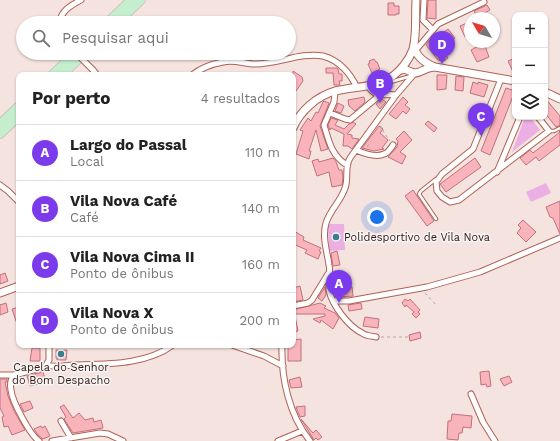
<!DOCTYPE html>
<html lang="pt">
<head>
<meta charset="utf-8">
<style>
  :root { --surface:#fff; --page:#f6f6f6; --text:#222; --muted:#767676; --line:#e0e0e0; --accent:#7c3aed }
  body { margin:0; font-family:"Work Sans",sans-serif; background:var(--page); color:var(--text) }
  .controls { position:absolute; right:12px; top:12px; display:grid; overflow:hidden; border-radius:8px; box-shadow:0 1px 3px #0004 }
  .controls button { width:36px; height:36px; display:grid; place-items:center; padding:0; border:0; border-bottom:1px solid var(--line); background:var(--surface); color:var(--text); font:20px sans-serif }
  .compass { position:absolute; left:464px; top:12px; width:36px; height:36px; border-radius:50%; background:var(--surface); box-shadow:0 1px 3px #0004; rotate:308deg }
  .you { position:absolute; left:377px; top:217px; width:14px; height:14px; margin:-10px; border:3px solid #fff; border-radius:50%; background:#1a73e8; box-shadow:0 0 0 6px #1a73e833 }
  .badge { display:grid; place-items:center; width:26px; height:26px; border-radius:50%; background:var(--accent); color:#fff; font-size:13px; font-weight:700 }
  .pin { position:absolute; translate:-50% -33px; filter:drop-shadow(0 1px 2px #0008) }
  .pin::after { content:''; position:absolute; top:21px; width:14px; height:12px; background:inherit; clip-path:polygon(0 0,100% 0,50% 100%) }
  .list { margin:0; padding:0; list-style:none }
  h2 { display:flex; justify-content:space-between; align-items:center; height:52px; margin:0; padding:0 16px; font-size:17px }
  h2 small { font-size:13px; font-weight:400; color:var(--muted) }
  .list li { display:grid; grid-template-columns:26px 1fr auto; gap:12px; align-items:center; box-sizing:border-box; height:56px; padding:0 16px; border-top:1px solid var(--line) }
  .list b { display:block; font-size:15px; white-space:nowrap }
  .list p { margin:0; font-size:13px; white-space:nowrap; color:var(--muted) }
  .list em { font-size:13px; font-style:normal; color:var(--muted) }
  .icon { flex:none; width:22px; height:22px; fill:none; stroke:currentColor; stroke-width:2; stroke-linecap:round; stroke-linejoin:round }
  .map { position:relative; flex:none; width:560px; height:441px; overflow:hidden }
  .search { position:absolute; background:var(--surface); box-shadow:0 1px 3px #0004; left:16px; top:16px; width:280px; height:44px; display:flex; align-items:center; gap:10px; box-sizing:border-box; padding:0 14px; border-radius:22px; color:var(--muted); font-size:15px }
  .panel { position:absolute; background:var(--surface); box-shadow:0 1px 3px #0004; left:16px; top:72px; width:280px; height:276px; border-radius:8px }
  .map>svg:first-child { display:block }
  .green { fill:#ecafe3 }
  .building { fill:#f8b3bb; stroke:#c2717c }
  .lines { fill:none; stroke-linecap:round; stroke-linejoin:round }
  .lane-casing { stroke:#af6254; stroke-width:4.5 }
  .street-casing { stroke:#af6254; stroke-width:7 }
  .secondary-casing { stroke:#af6254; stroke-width:9 }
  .primary-casing { stroke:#cbc3c1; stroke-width:10 }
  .path { stroke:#baa4a0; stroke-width:1; stroke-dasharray:3 3; stroke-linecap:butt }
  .lane { stroke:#fff; stroke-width:2.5 }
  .street { stroke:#fff; stroke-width:5 }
  .secondary { stroke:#fff; stroke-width:7 }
  .primary { stroke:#c4eece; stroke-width:8 }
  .street-bridge-casing { stroke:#af6254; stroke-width:7; stroke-linecap:butt }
  .street-bridge { stroke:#fff; stroke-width:5 }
  .poi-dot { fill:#397f8b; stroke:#f5f5f5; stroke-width:1.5 }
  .labels { text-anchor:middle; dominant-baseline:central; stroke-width:3; stroke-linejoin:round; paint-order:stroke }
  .poi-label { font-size:11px; fill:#361711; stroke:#f5f5f5; text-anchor:start }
</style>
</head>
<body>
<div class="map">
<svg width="560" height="441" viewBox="0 0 560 441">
  <rect width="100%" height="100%" fill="#f5e3df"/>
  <path class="green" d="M525 117H530L540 130 512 152Z
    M546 183 551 193 531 202 526 192Z
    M328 224H344L345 250 329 251Z"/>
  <path class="building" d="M428 0H436V19L427 18Z
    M388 3H394V6H399V14H396V15H388Z
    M487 5 490 10 477 17 474 11Z
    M467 23 468 25 470 24V35L465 37 460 26Z
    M448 29 455 38 442 48 448 58 444 61 438 60 426 45 433 36 435 39Z
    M484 43 489 57 477 62 471 50Z
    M515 58V76L508 61Z
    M374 59 376 62H377L380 69 372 73 368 64 370 63 369 61Z
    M326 68H337L338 69 339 74H342V81H339L340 85H334L333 73H326Z
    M293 71 302 77 303 81 296 91 293 89Z
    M437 75H447L446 89 437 90Z
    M456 76 464 77 463 91 455 90Z
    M473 82 478 84V82L488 85 484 97 470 93Z
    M506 88 515 91 490 155 481 151Z
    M364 97 365 102 355 111 349 106 348 100Z
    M403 97 408 102 405 105 410 109 406 114 403 111 396 119 389 114Z
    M545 98 560 116V125L556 127 545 113Z
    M382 99 386 102 380 109 376 104Z
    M324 101 329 103 320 126 328 149 321 151 316 130 309 151H311L309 159 296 154 303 131 300 130 308 118 311 121 316 112 318 113 323 102Z
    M338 103 344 106 341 113 335 111Z
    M331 118 338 120 335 125 344 129 349 124 353 122 356 124 347 134 352 135V138L359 139 352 149 348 146H343L344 134 331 128 330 130 328 125Z
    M428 121 437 128 434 132 425 124Z
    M379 126 383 129 380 133 388 140 382 148 384 149 374 151 362 148Z
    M404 131 412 140 400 152 406 156 402 164 388 157 397 147 398 141 396 139Z
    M559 131H560V145L539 161 536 157 526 165 520 158 530 150 533 153 560 132Z
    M333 158 336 162 339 170H342L343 177 342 185 332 187 329 172 317 176 312 161 318 159 319 162Z
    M475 158 481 167 446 192 440 184Z
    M413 190 434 221 427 226 405 196Z
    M560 201V234L553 218 550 217 546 207Z
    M523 220 536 232 526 242 517 233 521 228 518 225Z
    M294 231 304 237 303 240 321 248 319 251 321 252 318 259 305 253 307 250 293 244V234Z
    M337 251 340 265 333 266 331 253Z
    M5 273 8 281 0 284V275Z
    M334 275 340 276 342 280 341 283 337 285 335 293 333 289Z
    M300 286 303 300 293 302V288Z
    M325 287 326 295 322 301 318 298Z
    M352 287 353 296 340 297 342 288Z
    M405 299 408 301 410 299 420 310 418 312 420 314 416 318 412 314 414 312 406 305 405 307 402 303Z
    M6 303 8 312 0 315V305Z
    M320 303 326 306 324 308 335 313 339 318 333 329 321 320 320 323 313 319 325 316V314H293V310Z
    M361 303 362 309 349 311 348 305Z
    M19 307V327H18L12 309Z
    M293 316H295L298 331 293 332Z
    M365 317 379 319 378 328 363 326Z
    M420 332 421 338 410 341 409 335Z
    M301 339V361H288V345H293V340Z
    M32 348H40V361H30Z
    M56 350H67L66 360H57V358H56Z
    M489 371 491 386 487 387 486 384 481 385 480 372Z
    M43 372 46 382 30 386 27 376Z
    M509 376 512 382 504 386 500 379Z
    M300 377 302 387 291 388 289 380Z
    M0 379H7V382H5L8 396 14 411 25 430 12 435 8 426 4 427 2 417 4 416 0 408Z
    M30 401 33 408 24 412 20 404Z
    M64 405 73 418 79 413 85 420 93 418 94 422 101 420 103 428 73 433 64 419 66 417 60 407Z
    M305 406V416L300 417 296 407Z
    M452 414 472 416 471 428 463 427 462 433H459L458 440 447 439 448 421H451Z
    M301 419 313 433 316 430 322 437 318 440 316 438 314 440Z
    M41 426 42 428 45 426 50 436 43 439 38 435 34 429Z"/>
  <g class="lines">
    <defs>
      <path id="lane" d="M387 83 411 76
        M549 131H554L560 128
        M436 219 419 194 421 191 436 179
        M336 301 340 286"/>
      <path id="street" d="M424 0 423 20 433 30
        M59 23C62 10 70 6 81 0
        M415 51 438 24 484 2
        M93 70 97 75
        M192 75C201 68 212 64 223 62 234 59 244 64 256 64 278 64 301 52 323 56 339 60 351 74 357 88
        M501 79 473 149 442 174 436 182 437 191 442 197 450 202 459 200 549 131 538 117
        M368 86C376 99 384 93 396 95
        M335 92 334 102 324 125C329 142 332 156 347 165
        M330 113 345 119 350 120 380 95
        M356 150C363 153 376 158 384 154 388 153 391 148 393 145
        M497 172 520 117
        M0 185 8 191 19 202
        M334 301H349L427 287 480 272 560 238
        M293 306 308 303 312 300 328 274
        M376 337C371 336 366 336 362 333 348 326 332 305 329 290 328 282 331 273 329 265 327 251 322 237 326 223 330 210 341 201 345 188 349 178 344 168 350 158L396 95 415 73
        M232 345 264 356 283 366
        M282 345C281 378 289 415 310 441
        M47 365C55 368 66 365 75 365 107 364 146 365 173 345
        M0 375H14L45 367 49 360V345
        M14 375C10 380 10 385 11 390 12 401 30 435 39 441
        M471 394 483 422 495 441
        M61 421 71 438
        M52 441 100 433 108 434 123 441
        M278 441 302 431"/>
      <path id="secondary" d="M414 46C416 57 425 63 435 67L515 81
        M399 71C406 67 408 72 415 73 420 73 427 67 435 67
        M545 92 560 99
        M293 128C300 111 317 96 335 91 362 85 386 89 404 65 408 60 411 55 413 49 417 34 415 16 416 0
        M0 293 19 286"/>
      <path id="primary" d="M107 23 131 0
        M117 23 141 0
        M52 75 75 53
        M62 75 85 53
        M0 124 19 106
        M0 134 19 116"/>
    </defs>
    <use href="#lane" class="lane-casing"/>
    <use href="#street" class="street-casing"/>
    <use href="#secondary" class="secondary-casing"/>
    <use href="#primary" class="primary-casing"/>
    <path class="path" d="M380 126 384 129 383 131 390 141
      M367 147 371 141
      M425 293 437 306
      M381 337H408"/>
    <use href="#lane" class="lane"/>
    <use href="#street" class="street"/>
    <use href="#secondary" class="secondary"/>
    <use href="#primary" class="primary"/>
    <defs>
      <path id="street-bridge" d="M76 53 93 70"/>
    </defs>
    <use href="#street-bridge" class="street-bridge-casing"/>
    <use href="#street-bridge" class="street-bridge"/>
  </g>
  <g class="poi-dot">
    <circle cx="336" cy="237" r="4"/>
    <circle cx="61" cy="354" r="4"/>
  </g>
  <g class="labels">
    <g class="poi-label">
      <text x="344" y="237">Polidesportivo de Vila Nova</text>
      <text x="61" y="367" text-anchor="middle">Capela do Senhor<tspan x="61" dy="13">do Bom Despacho</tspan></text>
    </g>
  </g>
</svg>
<div class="controls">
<button>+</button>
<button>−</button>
<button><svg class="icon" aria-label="layers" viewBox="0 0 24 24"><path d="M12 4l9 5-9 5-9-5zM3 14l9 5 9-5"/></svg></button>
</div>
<svg class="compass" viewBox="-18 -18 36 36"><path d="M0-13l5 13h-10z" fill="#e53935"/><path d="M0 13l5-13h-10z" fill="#767676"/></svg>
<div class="you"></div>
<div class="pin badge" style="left:339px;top:303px">A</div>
<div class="pin badge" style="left:380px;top:103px">B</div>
<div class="pin badge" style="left:481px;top:136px">C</div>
<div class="pin badge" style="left:442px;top:64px">D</div>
<div class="search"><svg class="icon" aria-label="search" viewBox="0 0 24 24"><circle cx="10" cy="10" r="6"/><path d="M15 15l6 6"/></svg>Pesquisar aqui</div>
<section class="panel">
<h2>Por perto<small>4 resultados</small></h2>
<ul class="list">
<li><span class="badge">A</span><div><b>Largo do Passal</b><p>Local</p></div><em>110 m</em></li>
<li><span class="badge">B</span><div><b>Vila Nova Café</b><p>Café</p></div><em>140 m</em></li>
<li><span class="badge">C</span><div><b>Vila Nova Cima II</b><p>Ponto de ônibus</p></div><em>160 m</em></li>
<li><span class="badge">D</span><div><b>Vila Nova X</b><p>Ponto de ônibus</p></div><em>200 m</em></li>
</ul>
</section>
</div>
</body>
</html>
